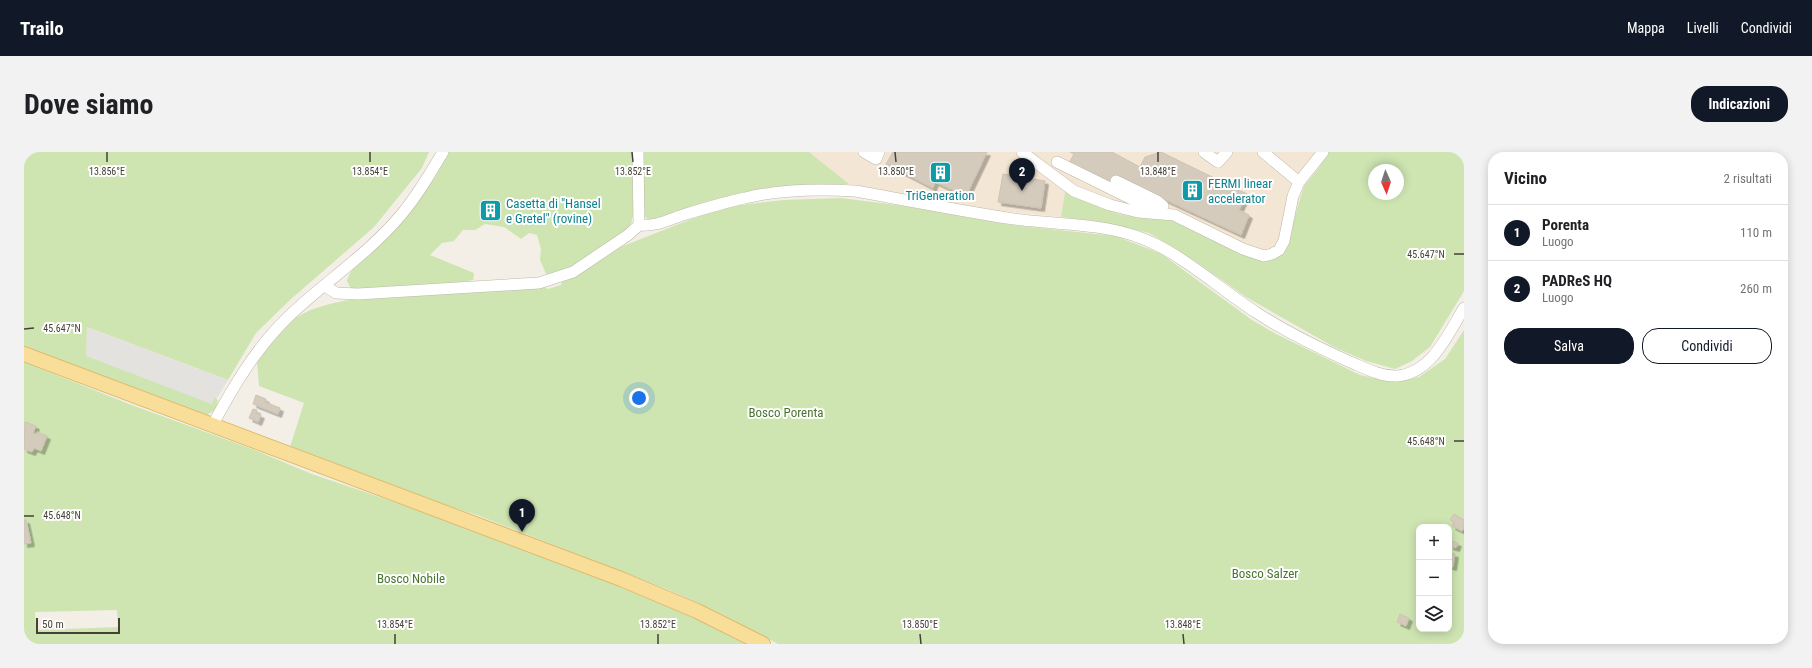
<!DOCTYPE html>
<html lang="it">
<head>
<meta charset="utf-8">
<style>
  :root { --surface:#fff; --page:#f2f2f2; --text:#202124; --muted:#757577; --line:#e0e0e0; --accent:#111827 }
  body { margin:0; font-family:"Roboto Condensed",sans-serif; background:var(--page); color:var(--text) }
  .controls { position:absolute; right:12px; bottom:12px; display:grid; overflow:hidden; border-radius:8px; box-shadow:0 2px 10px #0003 }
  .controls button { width:36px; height:36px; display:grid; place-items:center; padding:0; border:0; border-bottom:1px solid var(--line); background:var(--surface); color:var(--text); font:20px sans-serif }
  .compass { position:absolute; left:1344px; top:12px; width:36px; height:36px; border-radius:50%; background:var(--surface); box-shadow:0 2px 10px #0003; rotate:177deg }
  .scale { position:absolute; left:12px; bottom:10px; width:84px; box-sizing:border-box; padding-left:4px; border:2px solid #464037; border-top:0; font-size:11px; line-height:14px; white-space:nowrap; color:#464037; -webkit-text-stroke:3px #fff; paint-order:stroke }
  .you { position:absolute; left:615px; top:246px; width:14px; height:14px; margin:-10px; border:3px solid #fff; border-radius:50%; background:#1a73e8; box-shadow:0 0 0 6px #1a73e833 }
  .badge { display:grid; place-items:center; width:26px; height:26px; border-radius:50%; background:var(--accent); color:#fff; font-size:13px; font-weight:700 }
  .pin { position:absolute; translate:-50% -33px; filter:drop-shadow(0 1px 2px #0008) }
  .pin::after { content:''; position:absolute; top:21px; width:14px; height:12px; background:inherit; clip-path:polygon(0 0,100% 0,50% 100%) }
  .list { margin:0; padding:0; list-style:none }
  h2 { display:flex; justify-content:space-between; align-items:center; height:52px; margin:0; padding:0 16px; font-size:17px }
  h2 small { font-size:13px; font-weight:400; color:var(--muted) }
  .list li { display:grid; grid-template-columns:26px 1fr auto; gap:12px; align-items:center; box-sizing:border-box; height:56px; padding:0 16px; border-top:1px solid var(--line) }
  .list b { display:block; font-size:15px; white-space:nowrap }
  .list p { margin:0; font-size:13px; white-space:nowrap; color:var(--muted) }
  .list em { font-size:13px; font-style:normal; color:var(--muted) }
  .actions { display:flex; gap:8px; padding:12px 16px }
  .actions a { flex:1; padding:9px 0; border:1px solid var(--accent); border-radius:16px; text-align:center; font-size:14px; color:var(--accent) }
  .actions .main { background:var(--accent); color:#fff }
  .icon { flex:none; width:22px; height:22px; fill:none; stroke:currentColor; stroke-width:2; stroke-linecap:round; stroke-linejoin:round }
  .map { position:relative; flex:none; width:1440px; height:492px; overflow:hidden; border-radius:16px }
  header { display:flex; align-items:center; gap:24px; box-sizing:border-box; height:56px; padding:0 20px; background:var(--accent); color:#fff }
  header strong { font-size:19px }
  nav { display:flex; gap:22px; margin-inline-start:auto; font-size:14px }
  .intro { display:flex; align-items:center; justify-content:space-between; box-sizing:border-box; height:96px; padding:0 24px }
  h1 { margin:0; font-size:28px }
  .button { padding:10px 18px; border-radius:16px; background:var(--accent); color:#fff; font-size:14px; font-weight:700 }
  main { display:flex; gap:24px; padding:0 24px }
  aside { flex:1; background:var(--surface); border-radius:16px; box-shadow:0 2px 10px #0003 }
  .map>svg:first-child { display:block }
  .commercial { fill:#f4e6d4 }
  .green { fill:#cee5b2; fill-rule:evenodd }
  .parking { fill:#e4e2df }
  .building { fill:#d4cbbd; stroke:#cec3b1; filter:url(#shadow) }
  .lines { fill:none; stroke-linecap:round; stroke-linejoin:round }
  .minor-casing { stroke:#beb7aa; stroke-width:12 }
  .major-casing { stroke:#debb6b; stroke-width:16 }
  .minor { stroke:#fff; stroke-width:11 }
  .major { stroke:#f9de9a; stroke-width:14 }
  .ticks { fill:none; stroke:#464037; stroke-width:1.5 }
  .labels { text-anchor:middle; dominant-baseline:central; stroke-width:4; stroke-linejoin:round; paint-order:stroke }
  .culture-label { font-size:13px; fill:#0d838f; stroke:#fff; text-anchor:start }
  .park-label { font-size:13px; fill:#48752d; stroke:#fff }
  .ticks-label { font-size:10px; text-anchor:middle; fill:#464037; stroke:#fff; stroke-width:4; stroke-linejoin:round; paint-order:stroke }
</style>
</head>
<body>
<header>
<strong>Trailo</strong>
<nav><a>Mappa</a><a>Livelli</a><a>Condividi</a></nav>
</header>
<div class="intro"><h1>Dove siamo</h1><a class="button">Indicazioni</a></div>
<main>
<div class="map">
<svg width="1440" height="492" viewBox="0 0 1440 492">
  <defs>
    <filter id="shadow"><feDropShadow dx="3.5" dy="3.5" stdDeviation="0" flood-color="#0004"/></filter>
  </defs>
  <rect width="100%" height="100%" fill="#f3efe7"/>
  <path class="commercial" d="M785 0H1303L1294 17 1280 34 1263 91 1254 104 1151 67 1117 66 1094 62 1041 40 1037 65 960 57 825 32Z"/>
  <path class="green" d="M0 0H405L398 16 350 75 266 148 232 181 204 228 63 175 187 252 191 244 194 249 191 258 183 263 55 216 0 194Z
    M425 0H610C611 25 614 51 606 75L549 115 523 124 516 108 517 97 513 83 505 81 497 87 480 75 461 72 451 78H439L430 89 418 91 406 103 450 121 449 128 433 131 327 137 323 129C326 116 337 111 346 102 378 72 403 38 425 0Z
    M618 0H785L825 32 768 34 626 69 621 65 618 60Z
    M1303 0H1440V139L1406 195 1388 209 1371 217 1342 209 1310 195 1222 145 1171 109 1125 81 1071 69 1037 65 1041 40 1094 62 1117 66 1151 67 1241 108 1263 91 1280 34 1294 17ZM1350 18H1374V42H1350Z
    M817 46 880 54 988 73 1091 84 1136 101 1228 168 1252 182 1336 223 1369 230 1395 225 1421 207 1440 178V492H754L691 459 645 438 453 363 409 349 266 295 280 251 235 234 233 210C243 196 254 181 267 170 282 156 312 150 331 147L519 134 524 137 537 133 538 129 594 96 698 55 760 48ZM1395 375H1425V477H1395Z
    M0 210 105 252 228 297 288 322 385 355 596 433 666 463 726 492H0ZM93 458 94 475 12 478 11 460Z"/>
  <path class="parking" d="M63 175 198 226 204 228 193 246 191 244 188 252 62 204Z"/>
  <path class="building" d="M869 0H963L942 44 911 30 909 36 862 12Z
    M1046 0H1088L1116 15 1121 5 1137 0 1223 42 1215 58 1225 63 1217 83 1090 24 1086 34 1044 13 1050 2Z
    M979 22 1021 29 1017 56 974 50Z
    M467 54 471 61 467 63 463 56Z
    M232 243 242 247 241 250 256 256 254 262 229 252Z
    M229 257 233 258 232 261 237 263 234 270 225 266Z
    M1 270 12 274 9 281 13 282V280L23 284 17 299 10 296 8 300 0 297Z
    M1430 362 1440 368V375L1438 379 1428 374 1430 370 1426 368Z
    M0 368H2L7 391 0 392Z
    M1427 389 1434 391 1432 396 1426 394Z
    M1425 401 1431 402 1429 415 1425 414Z
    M1376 462 1385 466 1382 474 1373 470Z"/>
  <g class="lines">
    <defs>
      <path id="minor" d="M614 0 615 73
        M840 0 852 7 855 0
        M998 0 1050 39 1086 53 1114 60 1150 63 1219 97 1240 104 1248 102 1255 98 1260 89 1269 44 1275 30 1299 0
        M1180 0 1194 10 1203 0
        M1239 0 1275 30
        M1033 10 1110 48 1137 58
        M1092 29 1133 49 1139 54
        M301 134 312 141 334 142 515 131 549 120 604 83 615 73C632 75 646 67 662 62 682 56 702 50 721 46 757 37 795 37 831 39 882 48 932 58 983 66 1033 74 1085 69 1131 92 1167 110 1199 139 1233 161 1262 180 1293 195 1324 209 1339 215 1356 225 1373 224 1408 221 1424 182 1440 156
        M188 274C209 235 232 196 264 165 301 130 344 102 377 63 393 44 406 22 419 0"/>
      <path id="major" d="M0 202 597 427 673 459 739 492"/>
    </defs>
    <use href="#minor" class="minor-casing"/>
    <use href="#major" class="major-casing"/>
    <use href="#minor" class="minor"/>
    <use href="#major" class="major"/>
  </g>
  <path class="ticks" d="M83 0V10M346 0V10M608 0 609 10M871 0 872 10M1134 0V10M1430 102H1440M0 177 10 176M1430 289H1440M0 364H10M371 482V492M634 482V492M896 482 897 492M1159 482 1160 492"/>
  <defs>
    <symbol id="building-square" viewBox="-11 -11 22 22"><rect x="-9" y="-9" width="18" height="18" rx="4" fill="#0f9aa8" stroke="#fff"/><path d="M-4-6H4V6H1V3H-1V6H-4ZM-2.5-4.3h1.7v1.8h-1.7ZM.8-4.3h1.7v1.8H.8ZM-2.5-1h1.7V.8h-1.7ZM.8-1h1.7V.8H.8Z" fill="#fff"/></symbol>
  </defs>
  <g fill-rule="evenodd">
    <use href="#building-square" x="904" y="8" width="25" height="25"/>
    <use href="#building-square" x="1156" y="26" width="25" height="25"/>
    <use href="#building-square" x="454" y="46" width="25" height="25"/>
  </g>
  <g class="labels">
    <g class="culture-label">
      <text x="1184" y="31">FERMI linear<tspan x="1184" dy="15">accelerator</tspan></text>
      <text x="916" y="43" text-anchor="middle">TriGeneration</text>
      <text x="482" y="51">Casetta di "Hansel<tspan x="482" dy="15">e Gretel" (rovine)</tspan></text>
    </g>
    <g class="park-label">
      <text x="762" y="260">Bosco Porenta</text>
      <text x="1241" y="421">Bosco Salzer</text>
      <text x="387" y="426">Bosco Nobile</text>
    </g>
  </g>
  <g class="ticks-label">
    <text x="83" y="23">13.856°E</text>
    <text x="346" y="23">13.854°E</text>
    <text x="609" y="23">13.852°E</text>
    <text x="872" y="23">13.850°E</text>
    <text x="1134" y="23">13.848°E</text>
    <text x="1402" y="106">45.647°N</text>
    <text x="38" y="180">45.647°N</text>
    <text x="1402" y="293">45.648°N</text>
    <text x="38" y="367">45.648°N</text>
    <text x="371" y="476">13.854°E</text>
    <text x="634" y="476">13.852°E</text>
    <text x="896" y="476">13.850°E</text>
    <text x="1159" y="476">13.848°E</text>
  </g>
</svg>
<div class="controls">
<button>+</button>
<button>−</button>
<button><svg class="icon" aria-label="layers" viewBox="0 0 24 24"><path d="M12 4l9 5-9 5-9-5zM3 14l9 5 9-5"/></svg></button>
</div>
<svg class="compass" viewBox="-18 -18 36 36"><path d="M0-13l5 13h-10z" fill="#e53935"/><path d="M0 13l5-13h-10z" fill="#757577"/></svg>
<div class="scale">50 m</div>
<div class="you"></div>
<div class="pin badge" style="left:498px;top:380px">1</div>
<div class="pin badge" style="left:998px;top:39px">2</div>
</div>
<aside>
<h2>Vicino<small>2 risultati</small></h2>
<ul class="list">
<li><span class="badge">1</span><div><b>Porenta</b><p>Luogo</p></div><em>110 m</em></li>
<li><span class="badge">2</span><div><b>PADReS HQ</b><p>Luogo</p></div><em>260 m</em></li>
</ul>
<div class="actions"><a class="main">Salva</a><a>Condividi</a></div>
</aside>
</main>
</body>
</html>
